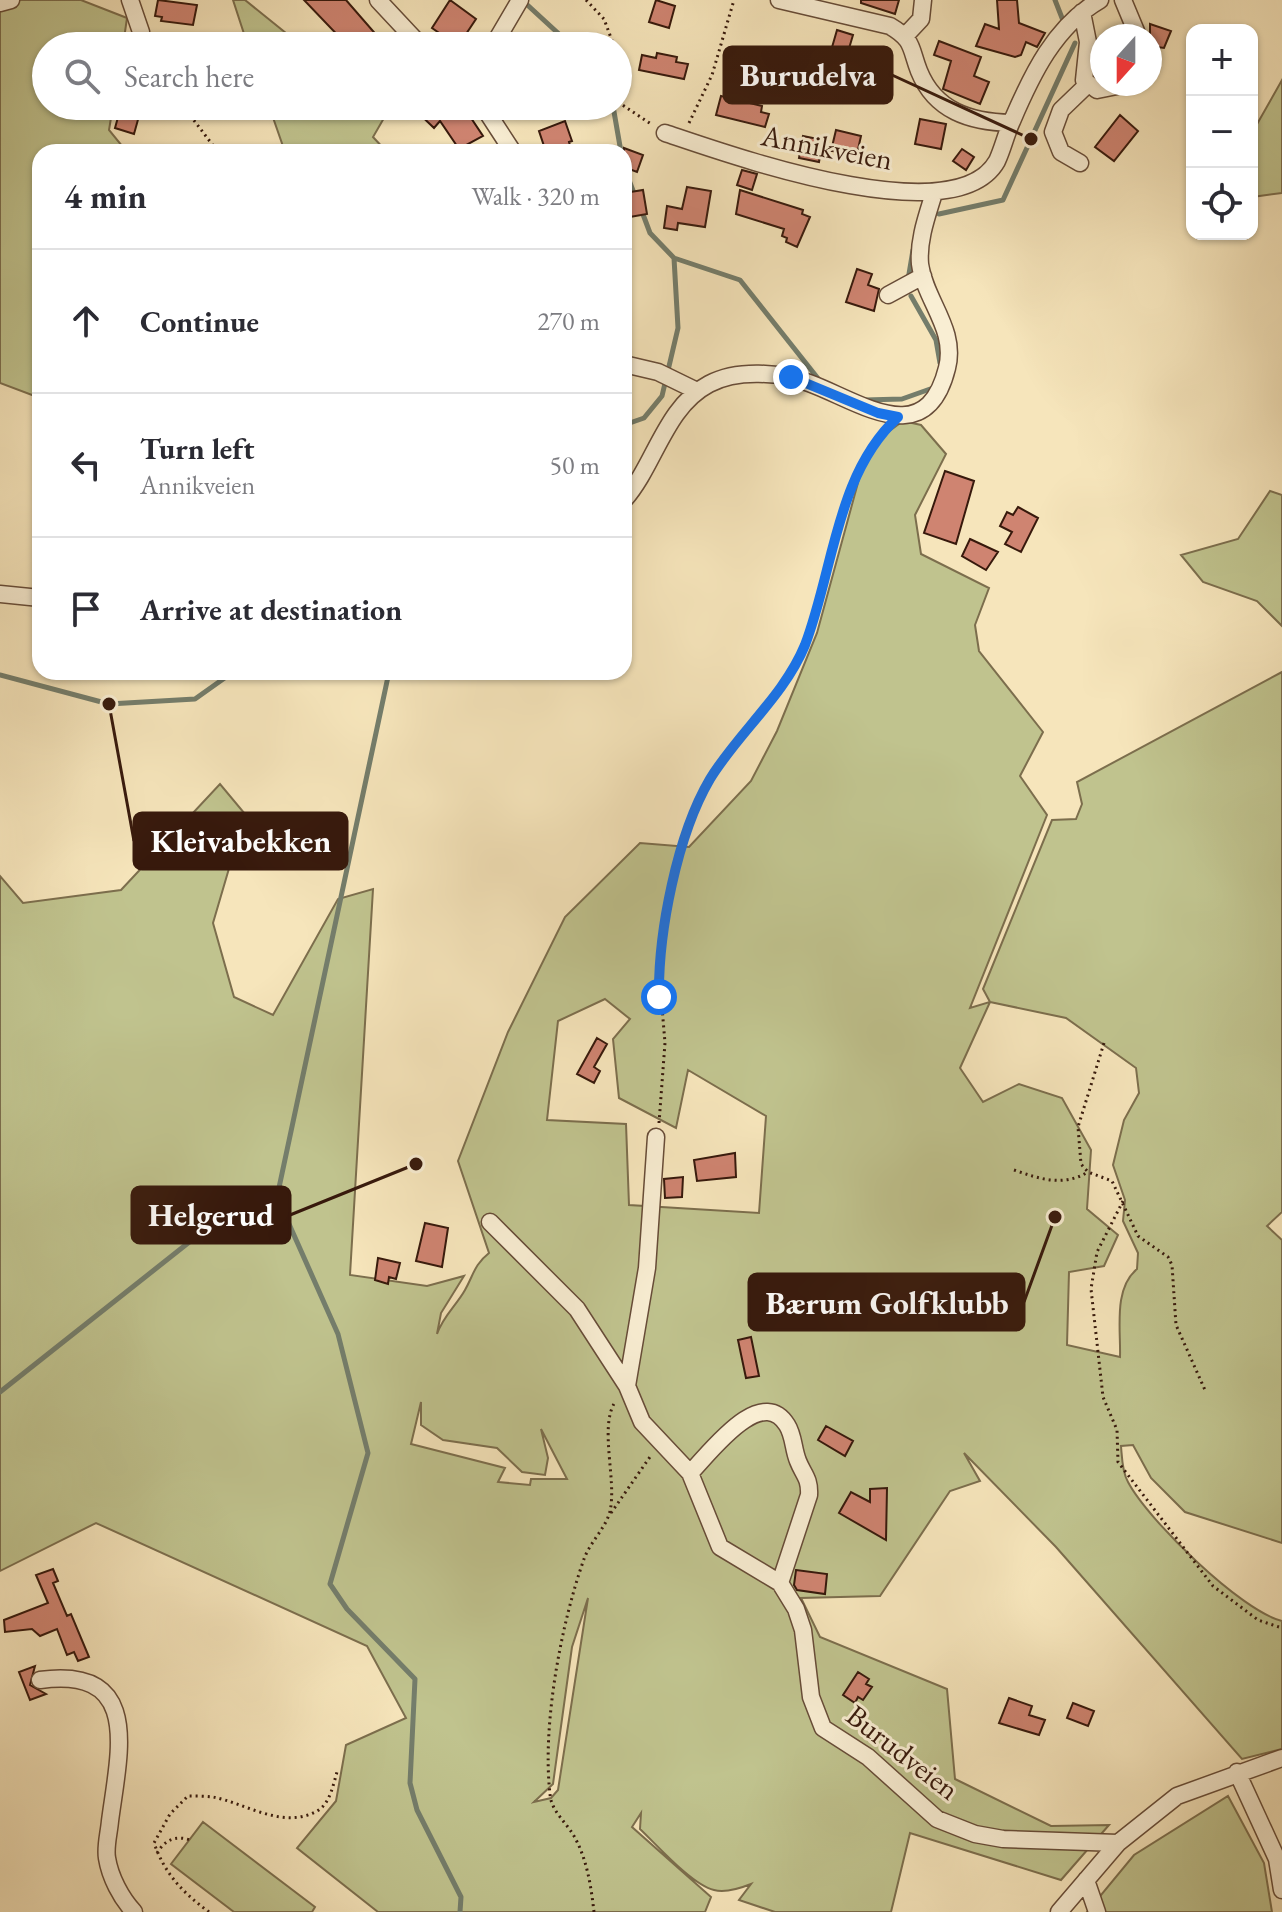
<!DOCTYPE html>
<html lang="en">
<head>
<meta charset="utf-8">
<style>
  :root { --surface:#fff; --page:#f2f2f3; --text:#2b2b33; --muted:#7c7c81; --line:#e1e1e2 }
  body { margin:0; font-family:"EB Garamond",serif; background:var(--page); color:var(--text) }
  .controls { position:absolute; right:24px; top:24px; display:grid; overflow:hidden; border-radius:16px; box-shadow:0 2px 6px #0004 }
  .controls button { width:72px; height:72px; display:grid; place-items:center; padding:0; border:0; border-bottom:2px solid var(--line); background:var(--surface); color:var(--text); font:40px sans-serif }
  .compass { position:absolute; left:1090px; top:24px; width:72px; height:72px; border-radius:50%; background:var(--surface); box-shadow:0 2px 6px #0004; rotate:201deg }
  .stop { position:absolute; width:24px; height:24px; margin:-18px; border:6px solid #1a73e8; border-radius:50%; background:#fff }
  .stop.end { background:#1a73e8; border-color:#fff; box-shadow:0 2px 8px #0008 }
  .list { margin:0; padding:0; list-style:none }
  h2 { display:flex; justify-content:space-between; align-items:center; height:104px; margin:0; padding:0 32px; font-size:34px }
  h2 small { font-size:26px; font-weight:400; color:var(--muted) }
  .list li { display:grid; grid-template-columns:52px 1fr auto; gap:24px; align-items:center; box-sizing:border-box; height:144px; padding:0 32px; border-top:2px solid var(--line) }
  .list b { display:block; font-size:30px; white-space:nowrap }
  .list p { margin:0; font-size:26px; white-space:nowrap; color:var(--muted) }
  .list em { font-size:26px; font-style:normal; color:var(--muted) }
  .icon { flex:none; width:44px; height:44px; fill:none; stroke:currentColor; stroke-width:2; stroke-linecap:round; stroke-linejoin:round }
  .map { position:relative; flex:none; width:1282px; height:1912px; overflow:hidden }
  .search { position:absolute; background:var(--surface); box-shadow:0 2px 6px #0004; left:32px; top:32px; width:600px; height:88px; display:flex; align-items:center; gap:20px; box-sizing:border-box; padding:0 28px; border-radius:44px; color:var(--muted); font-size:30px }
  .panel { position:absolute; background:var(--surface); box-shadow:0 2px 6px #0004; left:32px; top:144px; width:600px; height:536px; border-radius:24px }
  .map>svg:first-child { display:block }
  .green { fill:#c0c38e; stroke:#7c6e4d; stroke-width:2; fill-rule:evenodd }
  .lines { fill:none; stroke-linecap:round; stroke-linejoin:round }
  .stream { stroke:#747d6b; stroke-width:5 }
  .building { fill:#cf8471; stroke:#37190c; stroke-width:2 }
  .minor-casing { stroke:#674c38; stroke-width:19 }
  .path { stroke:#37190c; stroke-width:3; stroke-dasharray:2 4; stroke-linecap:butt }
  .minor { stroke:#f9eed3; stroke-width:16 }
  .route { stroke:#1a73e8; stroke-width:10 }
  .labels { text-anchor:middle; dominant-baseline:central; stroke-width:6; stroke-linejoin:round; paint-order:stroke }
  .street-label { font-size:30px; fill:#37190c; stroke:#f9eed3 }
  .leader { fill:none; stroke:#37190c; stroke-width:3 }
  .callout-dot { fill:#37190c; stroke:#f9eed3; stroke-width:3 }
  .callout { fill:#37190c; stroke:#37190c; stroke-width:3 }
  .callout-label { font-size:32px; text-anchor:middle; font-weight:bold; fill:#fff }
</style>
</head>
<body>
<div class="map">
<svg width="1282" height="1912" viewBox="0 0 1282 1912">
  <rect width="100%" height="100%" fill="#f6e5bb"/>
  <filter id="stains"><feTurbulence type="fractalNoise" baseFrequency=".0025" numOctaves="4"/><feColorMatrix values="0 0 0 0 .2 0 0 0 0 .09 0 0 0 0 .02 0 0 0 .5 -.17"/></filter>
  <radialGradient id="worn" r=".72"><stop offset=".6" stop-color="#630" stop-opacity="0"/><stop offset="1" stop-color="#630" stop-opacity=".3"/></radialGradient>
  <path class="green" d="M0 0H81L127 18 123 46H46V106H113L109 130 127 152H40V398L0 383Z
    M233 0H245L302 46H248Z
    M1282 80V193L1252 197V133Z
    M269 106H370L384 118 373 137 387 152H285Z
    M903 421 921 425 946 454 915 515 921 554 989 588 975 625 979 651 1043 732 1020 776 1047 815 970 1008 990 1002 983 989 1052 820 1076 819 1082 804 1077 782 1282 672V1212L1267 1226 1282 1240V1543L1185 1512 1151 1478 1133 1445 1121 1446C1122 1457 1122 1472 1128 1482 1148 1520 1241 1611 1282 1621V1749L1242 1759 1056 1547 964 1453 980 1481 950 1491 880 1596 801 1598 820 1637 947 1689 955 1779 1051 1826 1109 1825 1061 1880 910 1833 891 1912H775L739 1900 751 1884C741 1888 726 1893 714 1890 692 1885 657 1845 640 1829L641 1813 632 1827 711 1897 705 1912H378L297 1848 336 1801 346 1745 406 1718 367 1646 96 1523 0 1571V876L23 903 121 890 220 784 245 814 213 923 234 997 273 1015 338 899 373 889 350 1275 427 1286 464 1276 441 1313 437 1334C443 1316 456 1306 465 1290 474 1274 474 1265 489 1253L458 1161 508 1032 565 917 640 843 689 847 751 781 777 731 817 633 862 468 880 438ZM605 999 630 1019 613 1039 619 1098 676 1128 688 1070 766 1116 759 1213 629 1205 626 1124 547 1120 558 1021ZM990 1002 1066 1018 1136 1068 1139 1093 1124 1120 1113 1165 1125 1200 1123 1221 1138 1253 1137 1269C1113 1289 1121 1330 1120 1357L1067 1345 1069 1272 1104 1266 1118 1235 1087 1209 1091 1150 1062 1098 1019 1084 983 1102 960 1068ZM421 1402V1425L443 1440 497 1448 522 1472 545 1475 548 1458 541 1429 567 1479H531L530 1485 498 1482 505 1468 411 1444ZM588 1598 558 1790 551 1798 534 1802 553 1784 572 1647Z
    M1270 491 1282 495V626L1257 601 1203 582 1181 555 1238 539Z
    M1228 1796 1264 1863 1272 1912H1087L1134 1855Z
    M203 1822 315 1907 312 1912H234L171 1864Z"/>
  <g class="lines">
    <path class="stream" d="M1055 0 1064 23
      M523 1 572 46
      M613 106 621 152
      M624 167 635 196
      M939 214 1003 200 1075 43
      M674 258 740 280 820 381
      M908 280 913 250
      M911 296 936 340 940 363
      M865 400 902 399 933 388
      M624 425 644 418 662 396 678 328 674 258 650 233 641 209
      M389 672 277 1197 338 1334 368 1453 330 1584 347 1609 415 1679 410 1783 417 1810 461 1897 460 1912
      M0 675 109 704 195 699 233 672
      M0 1392 202 1232 277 1197"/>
  </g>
  <path class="building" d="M158 0 197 5 193 25 161 21 162 17 155 16Z
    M304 0H346L386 46H348Z
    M450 0 476 19 458 46 432 28Z
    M656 0 675 6 669 28 649 22Z
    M861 0H899L895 14 861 3Z
    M997 0H1017L1019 23 1045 33 1037 47 1026 42 1021 55 1015 57 976 46 985 24 999 29Z
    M1150 24 1171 31 1164 48 1150 46Z
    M837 30 853 35 845 62 849 64 846 74 860 78 854 97 820 89Z
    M939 41 981 57 974 76 989 82 980 104 943 89 951 61 934 55Z
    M657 53 677 57 676 62 688 64 684 79 639 70 642 55 656 58Z
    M721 96 762 106 761 112 769 114 765 127 716 115Z
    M411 106H463L483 136 459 149 440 121 434 128Z
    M120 110 139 116 134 134 115 128Z
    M1120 115 1138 131 1114 161 1095 147Z
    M920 119 946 124 941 149 915 144Z
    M565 121 572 141 569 142 572 152H546L539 131Z
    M836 130 861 136 857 154 831 151Z
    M803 136 823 140 819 162 799 158Z
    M624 148 643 155 637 172 624 167Z
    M962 149 974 157 966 170 953 161Z
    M742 170 757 174 752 190 737 185Z
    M687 187 711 191 705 227 678 223 677 230 664 228 667 206 682 209Z
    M643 190 647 214 624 218V193Z
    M740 190 803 210 802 214 810 217 797 247 786 242 787 238 782 236 784 229 736 214Z
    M857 269 872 274 868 285 879 289 874 311 846 302Z
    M945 471 974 481 956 544 924 533Z
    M1018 507 1038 518 1021 552 1005 544 1012 532 1000 526 1007 512 1013 515Z
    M970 539 998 552 986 570 962 556Z
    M597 1038 607 1044 594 1067 600 1071 594 1083 577 1074Z
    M735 1153 736 1177 697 1181 694 1160Z
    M683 1177 682 1197 665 1198 664 1179Z
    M425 1223 448 1228 442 1267 416 1261Z
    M378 1258 400 1263 396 1279 389 1277 388 1284 375 1280Z
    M751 1337 759 1376 746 1378 738 1340Z
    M826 1426 853 1441 845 1456 818 1440Z
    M887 1488 886 1540 839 1513 851 1492 870 1502V1489Z
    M53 1569 58 1581 53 1583 67 1616 71 1614 89 1657 78 1661 74 1652 67 1655 57 1629 40 1636 32 1629 5 1632 4 1620 48 1603 36 1575Z
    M796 1570 827 1574 825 1594 797 1590 794 1585Z
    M35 1666 30 1685 46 1694 30 1700 19 1672Z
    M858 1672 869 1679 866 1684 872 1687 863 1700 858 1697 855 1703 843 1695Z
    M1009 1698 1032 1706 1029 1715 1045 1720 1039 1735 999 1723Z
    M1073 1703 1094 1711 1088 1726 1067 1718Z"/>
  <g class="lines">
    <defs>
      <path id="minor" d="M130 0 141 32 140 46
        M378 0 421 46
        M779 0 890 26C914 40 910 48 919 71 935 111 970 122 1011 123
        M1123 0 1138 36
        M0 3 11 0
        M1082 12 1088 42 1084 80 1097 90 1127 84
        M906 35 921 19 923 0
        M493 46 520 0
        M483 106 513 152
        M665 133C728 154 955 236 997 161 1003 148 1006 134 1012 121 1032 74 1055 26 1100 0
        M1080 163 1061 152 1053 132 1061 110 1087 85
        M888 295 923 276
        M624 364 658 372 697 391
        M624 500C655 465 665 407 709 384 737 369 780 372 809 383 859 401 926 453 947 368 957 329 925 301 920 264 918 240 927 216 934 193
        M0 594 40 598
        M490 1222 577 1309 627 1386 642 1422 690 1473 720 1547 780 1583 796 1609 803 1630 811 1697 823 1728 868 1757 937 1819 975 1834 1003 1839 1118 1843
        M627 1386 647 1268 656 1137
        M690 1473C709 1454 761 1383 787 1425 794 1436 793 1449 798 1461 803 1474 810 1478 809 1495L780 1583
        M40 1680C143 1666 119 1752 110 1821 109 1833 105 1847 107 1858 110 1877 121 1898 134 1912
        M1237 1772 1277 1859 1282 1890
        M1086 1880 1097 1912
        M1059 1912 1118 1843 1177 1796 1282 1758"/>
    </defs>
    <use href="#minor" class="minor-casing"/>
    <path class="path" d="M586 0 604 19 614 46
      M618 102 651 124
      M183 106 218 152
      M689 123 712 75 734 0
      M1104 1043 1078 1127 1081 1164 1088 1172 1112 1181 1138 1236 1168 1257 1172 1265 1176 1325 1205 1390
      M659 1123 665 1043 658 959 679 855 710 780 759 718 804 647 859 467 884 430
      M1014 1170C1040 1179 1063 1187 1088 1172
      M1123 1201 1097 1252 1091 1289 1103 1397 1117 1430 1118 1462 1213 1586 1258 1620 1282 1628
      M611 1513 652 1454
      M157 1853C165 1840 175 1835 190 1840
      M209 1912C182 1892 165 1874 154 1843L170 1814 188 1796C196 1796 205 1796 213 1797 245 1803 283 1830 317 1811 330 1804 333 1785 337 1772
      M594 1912C591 1886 587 1859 574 1836 566 1822 551 1811 550 1794 542 1725 561 1624 584 1559 590 1542 606 1528 610 1511 617 1481 599 1427 615 1402"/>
    <use href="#minor" class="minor"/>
  </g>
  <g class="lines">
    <path class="route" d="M659 997C658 933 677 835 710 779 738 733 784 696 805 645 834 569 836 474 898 417L878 413 791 377"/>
  </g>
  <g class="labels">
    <g class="street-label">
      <text transform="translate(827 147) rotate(11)">Annikveien</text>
      <text transform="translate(903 1752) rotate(38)">Burudveien</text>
    </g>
  </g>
  <path class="leader" d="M1031 139L892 75M109 704L134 841M416 1164L290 1215M1055 1217L1024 1302"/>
  <g class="callout-dot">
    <circle cx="1031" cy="139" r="8"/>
    <circle cx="109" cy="704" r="8"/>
    <circle cx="416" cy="1164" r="8"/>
    <circle cx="1055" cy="1217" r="8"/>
  </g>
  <g class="callout">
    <rect x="724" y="47" width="168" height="56" rx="8"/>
    <rect x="134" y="813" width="213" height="56" rx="8"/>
    <rect x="132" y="1187" width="158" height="56" rx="8"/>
    <rect x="749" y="1274" width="275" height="56" rx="8"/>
  </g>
  <g class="callout-label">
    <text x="808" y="86">Burudelva</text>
    <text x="241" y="852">Kleivabekken</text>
    <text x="211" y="1226">Helgerud</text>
    <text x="887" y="1314">Bærum Golfklubb</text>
  </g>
  <rect width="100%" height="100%" filter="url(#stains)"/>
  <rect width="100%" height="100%" fill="url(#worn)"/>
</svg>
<div class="controls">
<button>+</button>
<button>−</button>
<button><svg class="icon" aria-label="locate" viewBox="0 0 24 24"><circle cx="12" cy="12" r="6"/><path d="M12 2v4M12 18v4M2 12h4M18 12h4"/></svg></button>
</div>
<svg class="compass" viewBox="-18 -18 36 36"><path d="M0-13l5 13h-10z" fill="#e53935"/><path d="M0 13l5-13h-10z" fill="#7c7c81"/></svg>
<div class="stop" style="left:659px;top:997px"></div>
<div class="stop end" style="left:791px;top:377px"></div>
<div class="search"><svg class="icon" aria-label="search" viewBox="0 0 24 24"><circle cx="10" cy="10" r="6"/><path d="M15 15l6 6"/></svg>Search here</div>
<section class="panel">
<h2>4 min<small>Walk · 320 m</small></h2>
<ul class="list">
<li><svg class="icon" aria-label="ahead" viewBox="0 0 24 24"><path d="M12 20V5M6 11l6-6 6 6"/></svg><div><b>Continue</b></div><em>270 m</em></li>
<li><svg class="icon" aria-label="left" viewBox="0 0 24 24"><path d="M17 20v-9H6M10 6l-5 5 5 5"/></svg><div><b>Turn left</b><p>Annikveien</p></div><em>50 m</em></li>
<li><svg class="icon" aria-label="arrive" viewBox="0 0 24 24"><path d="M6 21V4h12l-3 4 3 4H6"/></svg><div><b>Arrive at destination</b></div></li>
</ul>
</section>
</div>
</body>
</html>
